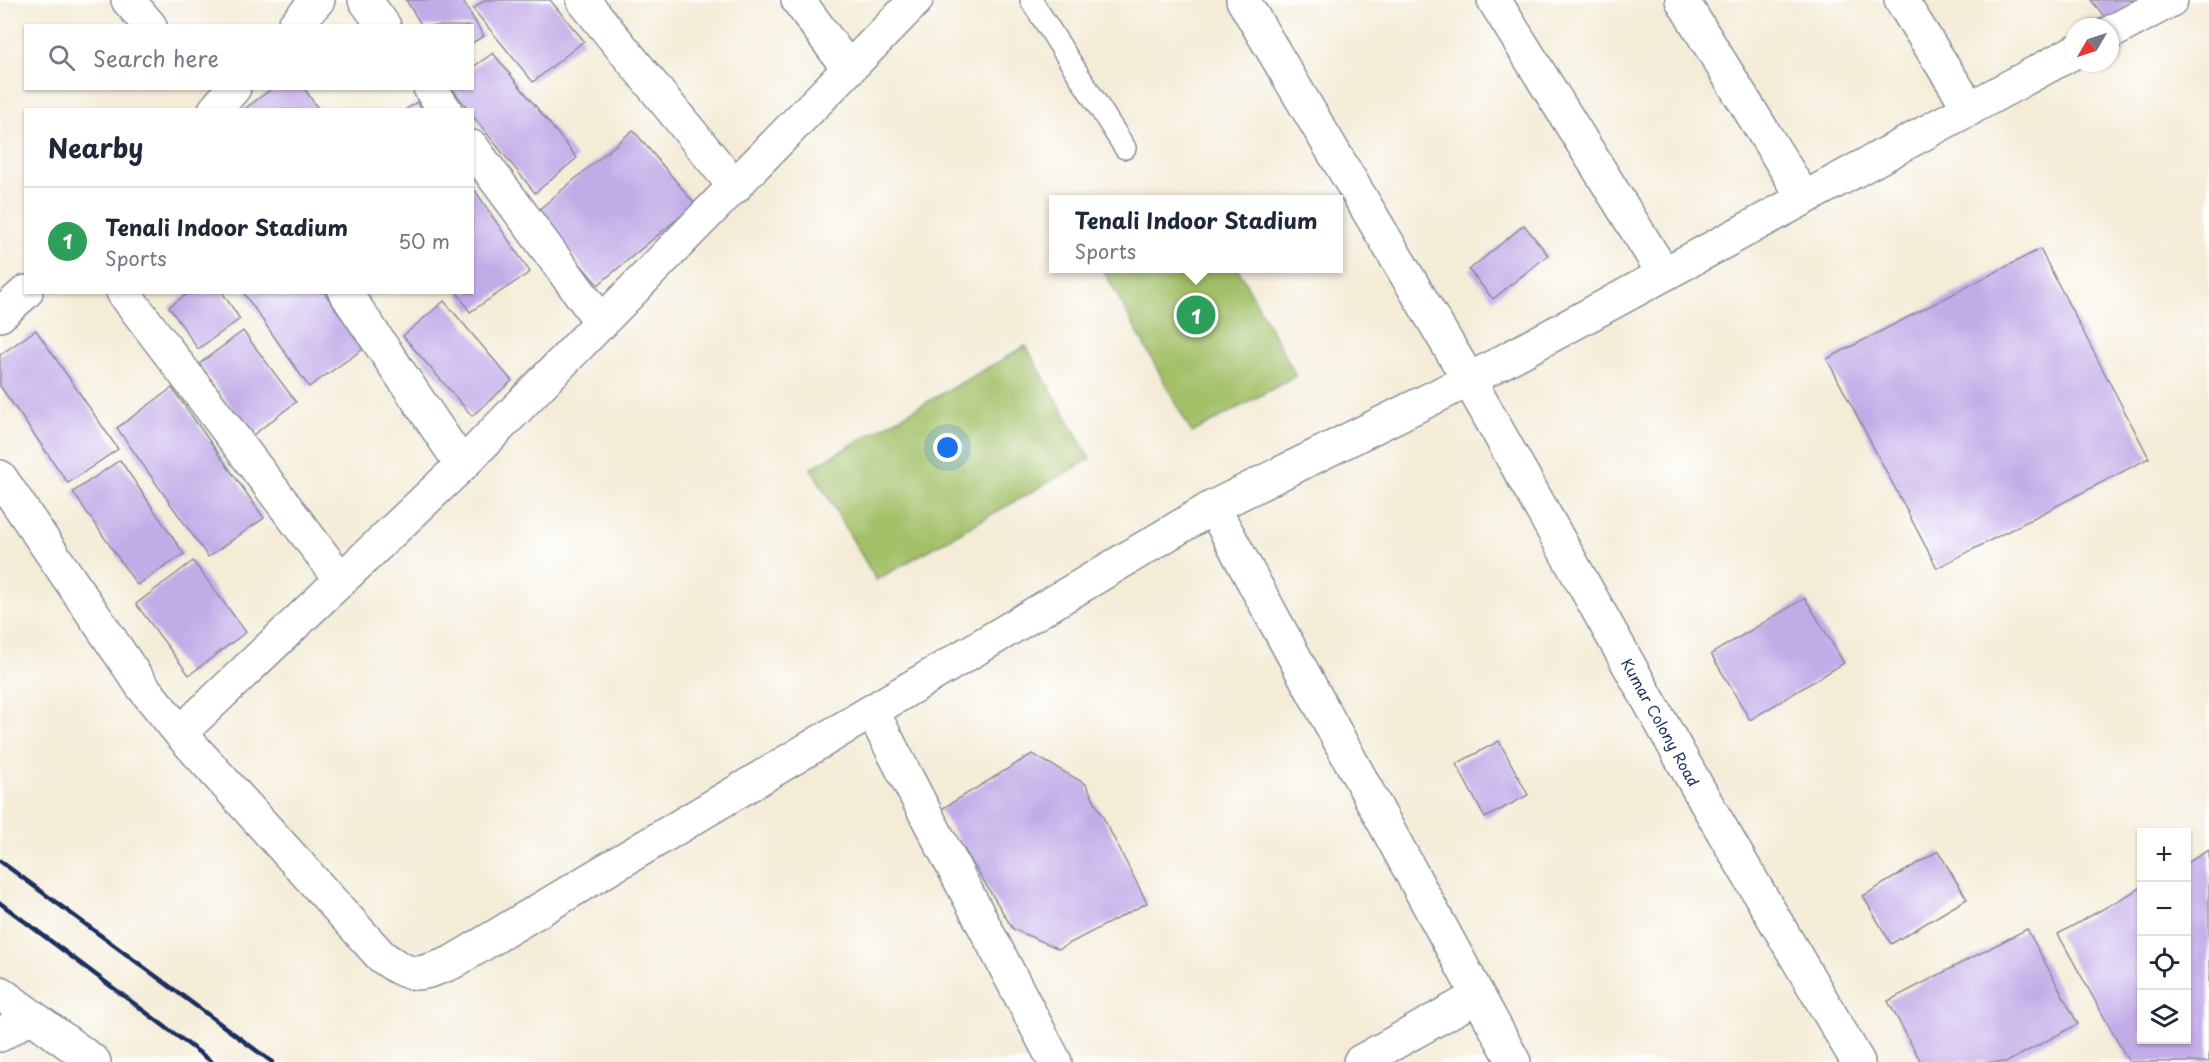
<!DOCTYPE html>
<html lang="en">
<head>
<meta charset="utf-8">
<style>
  :root { --surface:#fff; --page:#f6f6f7; --text:#1f2937; --muted:#747a83; --line:#e0e1e3; --accent:#db2777 }
  body { margin:0; font-family:"Playpen Sans",sans-serif; background:var(--page); color:var(--text) }
  .controls { position:absolute; right:18px; bottom:18px; display:grid; overflow:hidden; border-radius:0px; box-shadow:0 2px 4px #0004 }
  .controls button { width:54px; height:54px; display:grid; place-items:center; padding:0; border:0; border-bottom:2px solid var(--line); background:var(--surface); color:var(--text); font:30px sans-serif }
  .compass { position:absolute; left:2065px; top:18px; width:54px; height:54px; border-radius:50%; background:var(--surface); box-shadow:0 2px 4px #0004; rotate:231deg }
  .you { position:absolute; left:948px; top:448px; width:21px; height:21px; margin:-15px; border:4px solid #fff; border-radius:50%; background:#1a73e8; box-shadow:0 0 0 9px #1a73e833 }
  .badge { display:grid; place-items:center; width:39px; height:39px; border-radius:50%; background:var(--accent); color:#fff; font-size:20px; font-weight:700 }
  .pin { position:absolute; translate:-50% -50%; border:3px solid #fff; box-shadow:0 2px 6px #0006 }
  .popup { position:absolute; left:1049px; top:195px; width:294px; height:78px; box-sizing:border-box; display:grid; place-content:center; border-radius:0px; background:var(--surface); filter:drop-shadow(0 2px 4px #0005); font-size:20px; white-space:nowrap; color:var(--muted) }
  .popup b { font-size:22px; color:var(--text) }
  .popup::after { content:''; position:absolute; left:50%; top:100%; margin-left:-12px; border:12px solid transparent; border-top-color:var(--surface) }
  .list { margin:0; padding:0; list-style:none }
  h2 { display:flex; justify-content:space-between; align-items:center; height:78px; margin:0; padding:0 24px; font-size:26px }
  h2 small { font-size:20px; font-weight:400; color:var(--muted) }
  .list li { display:grid; grid-template-columns:39px 1fr auto; gap:18px; align-items:center; box-sizing:border-box; height:108px; padding:0 24px; border-top:2px solid var(--line) }
  .list b { display:block; font-size:22px; white-space:nowrap }
  .list p { margin:0; font-size:20px; white-space:nowrap; color:var(--muted) }
  .list em { font-size:20px; font-style:normal; color:var(--muted) }
  .icon { flex:none; width:33px; height:33px; fill:none; stroke:currentColor; stroke-width:2; stroke-linecap:round; stroke-linejoin:round }
  .map { position:relative; flex:none; width:2209px; height:1062px; overflow:hidden }
  .search { position:absolute; background:var(--surface); box-shadow:0 2px 4px #0004; left:24px; top:24px; width:450px; height:66px; display:flex; align-items:center; gap:15px; box-sizing:border-box; padding:0 21px; border-radius:0px; color:var(--muted); font-size:22px }
  .panel { position:absolute; background:var(--surface); box-shadow:0 2px 4px #0004; left:24px; top:108px; width:450px; height:186px; border-radius:0px }
  .map>svg:first-child { display:block }
  .green { fill:#a3c067; stroke:#5f7862; stroke-width:1.5 }
  .building { fill:#c2ace8 }
  .lines { fill:none; stroke-linecap:round; stroke-linejoin:round }
  .service-casing { stroke:#888e9a; stroke-width:24 }
  .minor-casing { stroke:#888e9a; stroke-width:36 }
  .service { stroke:#fff; stroke-width:21 }
  .minor { stroke:#fff; stroke-width:33 }
  .rail { stroke:#1b2f5e; stroke-width:4.5 }
  .labels { text-anchor:middle; dominant-baseline:central; stroke-width:4.5; stroke-linejoin:round; paint-order:stroke }
  .street-label { font-size:15px; fill:#1b2f5e; stroke:#fff }
</style>
</head>
<body>
<div class="map">
<svg width="2209" height="1062" viewBox="0 0 2209 1062">
  <rect width="100%" height="100%" fill="#fff"/>
  <filter id="ink" filterUnits="userSpaceOnUse"><feTurbulence type="fractalNoise" baseFrequency=".0167" numOctaves="2"/><feDisplacementMap in="SourceGraphic" scale="12" xChannelSelector="R" yChannelSelector="G"/><feConvolveMatrix kernelMatrix="1 2 1 2 8 2 1 2 1" color-interpolation-filters="sRGB"/></filter>
  <filter id="wash" filterUnits="userSpaceOnUse"><feTurbulence type="fractalNoise" baseFrequency=".008" numOctaves="4" result="noise"/><feDisplacementMap in="SourceGraphic" scale="24" xChannelSelector="R" yChannelSelector="G"/><feGaussianBlur stdDeviation="1.35" result="paint"/><feColorMatrix in="noise" values="0 0 0 0 0 0 0 0 0 0 0 0 0 0 0 0 0 1.4 0 .05"/><feComposite in="paint" operator="in"/></filter>
  <g filter="url(#wash)">
    <rect width="100%" height="100%" fill="#f4ecd7"/>
    <path class="green" d="M1103 269H1238L1296 376 1192 433Z
      M1026 346 1090 459 876 580 811 468Z"/>
    <g id="blocks">
      <path class="building" d="M406 0H462L484 36 472 43V26H422Z
        M485 0H550L584 41 533 82 473 9Z
        M2091 0H2141L2112 26Z
        M493 53 577 158 535 193 472 115V110H468L452 88H472V68Z
        M273 88H304L319 110H243Z
        M417 102 422 110H405Z
        M633 130 695 204 598 285 536 212Z
        M472 186 530 272 470 312 457 292H472Z
        M1524 225 1548 255 1493 299 1469 270Z
        M2040 249 2149 458 1937 568 1827 359Z
        M190 292H222L240 319 198 349 169 307Z
        M243 292H324L363 349 309 387Z
        M444 301 512 381 472 416 403 336Z
        M36 330 118 449 68 483 0 386V355Z
        M243 331 296 402 253 435 199 364Z
        M172 388 264 518 208 557 117 428Z
        M120 460 184 554 137 585 73 492Z
        M193 561 246 632 189 675 136 604Z
        M1805 598 1844 663 1750 720 1711 654Z
        M1499 741 1528 795 1485 818 1456 764Z
        M1032 754 1086 784 1147 903 1059 949 1013 929 940 810Z
        M2209 850V1062H2129L2058 934 2142 887V1040H2186V863Z
        M1938 851 1967 899 1891 944 1863 896Z
        M2027 929 2078 1024 2007 1062H1921L1888 1001Z"/>
    </g>
  </g>
  <g filter="url(#ink)">
    <use href="#blocks" fill-opacity="0" stroke="#888e9a" stroke-width="1.5"/>
    <g class="lines">
      <defs>
        <path id="service" d="M1031 0 1125 148"/>
        <path id="minor" d="M128 0 150 26
          M365 0 384 26
          M583 0 735 187
          M798 0 848 68
          M1243 0 1469 380 1708 806 1858 1062
          M1494 0 1664 274
          M1682 0 1804 198
          M1901 0 1970 109
          M294 26 318 0
          M2110 33 2171 0
          M430 88 445 110
          M215 110 234 88
          M472 147 602 323
          M123 292 341 580
          M345 292 462 465
          M0 315 26 292
          M0 477 142 686 180 733 381 956C412 979 417 976 451 963L1213 507 1469 380 2074 52
          M1213 507 1514 1062
          M872 711 1055 1062
          M180 733 462 465 916 0
          M0 993 94 1062
          M0 1035 31 1016
          M1360 1062 1478 996"/>
      </defs>
      <use href="#service" class="service-casing"/>
      <use href="#minor" class="minor-casing"/>
      <use href="#service" class="service"/>
      <use href="#minor" class="minor"/>
      <path class="rail" d="M0 861 272 1062
        M0 903 212 1062"/>
    </g>
  </g>
  <g class="labels">
    <g class="street-label">
      <text transform="translate(1661 722) rotate(61)">Kumar Colony Road</text>
    </g>
  </g>
</svg>
<div class="controls">
<button>+</button>
<button>−</button>
<button><svg class="icon" aria-label="locate" viewBox="0 0 24 24"><circle cx="12" cy="12" r="6"/><path d="M12 2v4M12 18v4M2 12h4M18 12h4"/></svg></button>
<button><svg class="icon" aria-label="layers" viewBox="0 0 24 24"><path d="M12 4l9 5-9 5-9-5zM3 14l9 5 9-5"/></svg></button>
</div>
<svg class="compass" viewBox="-18 -18 36 36"><path d="M0-13l5 13h-10z" fill="#e53935"/><path d="M0 13l5-13h-10z" fill="#747a83"/></svg>
<div class="you"></div>
<div class="pin badge" style="left:1196px;top:315px;background:#2e9e5b">1</div>
<div class="popup"><b>Tenali Indoor Stadium</b>Sports</div>
<div class="search"><svg class="icon" aria-label="search" viewBox="0 0 24 24"><circle cx="10" cy="10" r="6"/><path d="M15 15l6 6"/></svg>Search here</div>
<section class="panel">
<h2>Nearby<small></small></h2>
<ul class="list">
<li><span class="badge" style="background:#2e9e5b">1</span><div><b>Tenali Indoor Stadium</b><p>Sports</p></div><em>50 m</em></li>
</ul>
</section>
</div>
</body>
</html>
